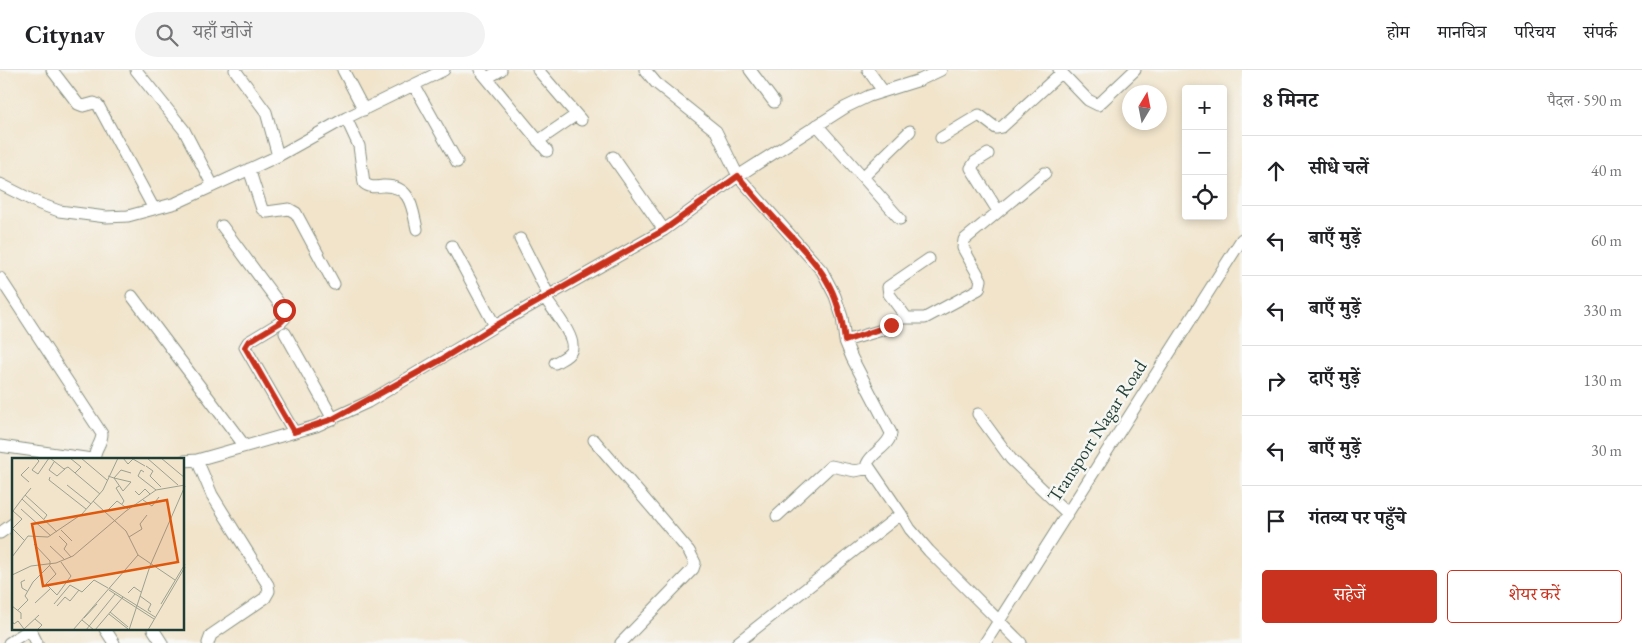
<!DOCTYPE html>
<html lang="hi">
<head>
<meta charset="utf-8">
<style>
  :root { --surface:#fff; --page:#f2f2f2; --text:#202124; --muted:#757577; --line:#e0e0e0; --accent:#c8321e }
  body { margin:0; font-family:"EB Garamond","Noto Serif Devanagari",serif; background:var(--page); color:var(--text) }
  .controls { position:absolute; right:15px; top:15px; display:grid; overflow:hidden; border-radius:5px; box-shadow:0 2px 8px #0003 }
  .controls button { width:45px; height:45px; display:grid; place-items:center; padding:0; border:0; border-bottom:1px solid var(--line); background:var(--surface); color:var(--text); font:25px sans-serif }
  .compass { position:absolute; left:1122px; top:15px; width:45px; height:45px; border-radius:50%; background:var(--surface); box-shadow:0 2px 8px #0003; rotate:10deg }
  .stop { position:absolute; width:15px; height:15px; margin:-11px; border:4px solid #c8321e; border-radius:50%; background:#fff }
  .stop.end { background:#c8321e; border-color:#fff; box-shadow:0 1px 5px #0008 }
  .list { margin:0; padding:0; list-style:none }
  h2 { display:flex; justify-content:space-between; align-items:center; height:65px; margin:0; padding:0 20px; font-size:21px }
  h2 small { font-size:16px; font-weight:400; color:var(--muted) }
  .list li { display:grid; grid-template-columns:32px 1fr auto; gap:15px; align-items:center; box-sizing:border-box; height:70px; padding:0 20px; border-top:1px solid var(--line) }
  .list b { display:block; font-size:19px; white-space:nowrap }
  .list em { font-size:16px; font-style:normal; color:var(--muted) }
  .actions { display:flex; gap:10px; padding:15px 20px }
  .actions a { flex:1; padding:11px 0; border:1px solid var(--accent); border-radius:5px; text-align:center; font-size:18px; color:var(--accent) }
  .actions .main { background:var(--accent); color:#fff }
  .icon { flex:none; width:28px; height:28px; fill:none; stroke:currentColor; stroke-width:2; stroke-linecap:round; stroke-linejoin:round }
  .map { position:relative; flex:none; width:1242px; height:573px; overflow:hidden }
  header { display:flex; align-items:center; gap:30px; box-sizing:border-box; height:70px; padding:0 25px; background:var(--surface); border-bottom:1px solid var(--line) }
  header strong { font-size:24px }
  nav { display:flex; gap:28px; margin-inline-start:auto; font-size:18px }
  .search { width:350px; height:45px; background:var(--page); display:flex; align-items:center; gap:12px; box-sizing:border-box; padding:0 18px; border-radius:28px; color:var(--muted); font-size:19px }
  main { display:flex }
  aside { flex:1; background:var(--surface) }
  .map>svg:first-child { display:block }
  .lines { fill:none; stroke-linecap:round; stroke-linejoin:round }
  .minor-casing { stroke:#889080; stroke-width:13 }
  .minor { stroke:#fff; stroke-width:11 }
  .route { stroke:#c8321e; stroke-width:6 }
  .labels { text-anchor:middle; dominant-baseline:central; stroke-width:5; stroke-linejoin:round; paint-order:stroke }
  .street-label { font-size:19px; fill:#1f3d34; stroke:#f6f6f2 }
  .inset-road { fill:none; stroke:#9da18f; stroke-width:1 }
  .view { fill:#de580e; fill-opacity:0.15; stroke:#de580e; stroke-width:2.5 }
  .inset-edge { fill:none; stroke:#1f3d34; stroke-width:2.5 }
</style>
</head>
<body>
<header>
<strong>Citynav</strong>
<div class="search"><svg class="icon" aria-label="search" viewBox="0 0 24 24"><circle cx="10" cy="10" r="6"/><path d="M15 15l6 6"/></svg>यहाँ खोजें</div>
<nav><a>होम</a><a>मानचित्र</a><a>परिचय</a><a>संपर्क</a></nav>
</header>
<main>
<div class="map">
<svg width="1242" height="573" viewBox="0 0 1242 573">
  <rect width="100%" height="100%" fill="#f6f6f2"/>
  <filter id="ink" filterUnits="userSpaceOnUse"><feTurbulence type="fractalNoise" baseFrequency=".02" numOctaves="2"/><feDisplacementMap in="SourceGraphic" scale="10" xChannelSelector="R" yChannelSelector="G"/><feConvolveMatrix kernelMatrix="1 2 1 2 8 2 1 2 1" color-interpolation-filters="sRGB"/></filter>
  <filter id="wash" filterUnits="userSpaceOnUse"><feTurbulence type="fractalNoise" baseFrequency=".0096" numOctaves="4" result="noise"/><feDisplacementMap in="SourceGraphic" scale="20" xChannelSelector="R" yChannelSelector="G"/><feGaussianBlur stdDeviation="1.12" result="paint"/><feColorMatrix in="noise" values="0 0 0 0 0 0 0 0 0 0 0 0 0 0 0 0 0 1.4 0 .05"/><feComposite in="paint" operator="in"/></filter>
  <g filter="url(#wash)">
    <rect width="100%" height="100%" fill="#f1e4cb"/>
  </g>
  <g filter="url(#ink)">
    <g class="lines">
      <defs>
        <path id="minor" d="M52 0 78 34 83 36 94 33 98 35 154 139
          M136 0 184 60 213 116
          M235 0 266 42 278 86
          M343 0 364 40
          M480 0 547 81
          M538 0 581 50
          M645 0 656 13 716 61 738 106 822 201 835 226 842 247 845 271 852 288 891 363C890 376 872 382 867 394L901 444
          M750 0 774 32
          M868 0 883 21
          M1059 0 1088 30 1098 35 1135 0
          M487 8 501 0
          M414 15 457 92
          M346 48 359 76 364 113C370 118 375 117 383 116 411 115 412 137 417 159
          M817 55 900 149
          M941 68 979 45 996 58 1002 57 1061 3
          M538 71 576 45
          M988 84 975 92 971 98 998 141
          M613 87 664 160
          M249 99 262 139 267 142 289 139 296 143 334 214
          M863 107 910 61
          M0 114 40 134 59 141 106 147 128 146 176 133 278 86 346 48 444 0
          M222 156 284 240 285 248 281 252 248 272 245 277 294 362
          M520 169 549 226
          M452 176 495 256
          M0 208 102 364C102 374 93 380 95 389
          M132 226 244 375
          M545 228C552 239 578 269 571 281 568 287 561 289 555 293
          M906 247 889 224 888 217 929 189
          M285 263 333 349
          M845 271 882 260 902 248H925L979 219 981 210 963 178 964 170 1045 103
          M978 344 1011 389 1066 442
          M594 370 689 481 695 493 693 499 621 573
          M0 376 92 389
          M197 390 212 425 268 515 269 521 265 528 211 565 208 573
          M184 391 197 390 316 356 368 332 495 256 664 160 738 106 846 37 869 26 920 10 941 0
          M777 446 831 396 855 401 869 398
          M0 463 14 453
          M30 559 37 573
          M105 559 114 573
          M153 559 162 573
          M9 573 29 560
          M737 573 901 444 910 459 929 481 1021 573
          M985 573 1242 169"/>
      </defs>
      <use href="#minor" class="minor-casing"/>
      <use href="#minor" class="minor"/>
    </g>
  </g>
  <g class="lines" filter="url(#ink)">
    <path class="route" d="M284 240 285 248 281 252 248 272 245 277 294 362 333 349 439 291 495 256 664 160 738 106C750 121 763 136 776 150 815 192 838 211 845 271L891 255"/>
  </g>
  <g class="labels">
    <g class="street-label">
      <text transform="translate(1097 361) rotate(-57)">Transport Nagar Road</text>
    </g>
  </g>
  <g transform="translate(12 388)">
    <rect width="172" height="172" fill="#f1e4cb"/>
    <path class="inset-road" d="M24 0 27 3 20 12 26 16 37 0M38 0 52 11 56 9 88 36M58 0 69 9 63 15M69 0 95 22M111 0 116 6 121 1 133 8M135 0 166 27M149 0 173 20M42 4 37 12 45 18 53 11M134 8 141 13 138 18 149 29M17 9 9 17 17 24M132 14 129 12 126 18 144 32M96 18 102 20 111 33 119 24 102 20M38 19 37 22 74 51M102 20 109 12 119 15M55 27 79 46M107 28 104 30 112 43 110 46M19 30 10 41 45 74M123 33 127 37 133 31 138 36M13 37 35 57 32 61M131 42 140 48 147 39M81 43 114 73 126 97M9 51 39 78M96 52 105 43 116 51M0 71 10 61 1 53 10 41M1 71 12 82M49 72 60 83M47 78 55 86 52 91 59 99M117 79 130 71 128 66 135 57M38 88 53 102M0 99 16 78 36 79 70 56 91 32 106 0M38 108 44 116 34 126 45 137 59 118 49 104M0 117 19 108 44 105 61 98 114 53 144 32 173 27M13 122 9 124 10 130 15 133M97 130 143 159M97 132 142 161M116 135 122 129 129 134M128 138 139 146 136 152 139 154M23 145 38 131M42 146 58 127 70 134 82 122 96 130M149 146 173 106M0 148 9 155V161M45 148 53 139 58 143 67 132M6 152 16 142 13 138 21 124 38 107V103L22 86M98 154 116 169M97 156 116 171M72 160 85 146M23 161 30 167 25 172M70 162 82 172M0 163 2 166 6 163 12 171M12 171 27 157M61 172 126 97 163 122M74 172 103 136M83 172 111 139M117 172 138 108 173 28M136 172 173 109"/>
    <path class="view" d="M155 42 166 104 31 128 20 66Z"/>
    <rect width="172" height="172" class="inset-edge"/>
  </g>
</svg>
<div class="controls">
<button>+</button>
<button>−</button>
<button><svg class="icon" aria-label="locate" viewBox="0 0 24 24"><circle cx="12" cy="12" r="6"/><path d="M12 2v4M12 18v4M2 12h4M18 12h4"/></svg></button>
</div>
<svg class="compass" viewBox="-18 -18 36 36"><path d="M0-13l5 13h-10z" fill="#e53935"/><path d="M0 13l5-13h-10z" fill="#757577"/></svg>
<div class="stop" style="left:284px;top:240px"></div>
<div class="stop end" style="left:891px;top:255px"></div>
</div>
<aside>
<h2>8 मिनट<small>पैदल · 590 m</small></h2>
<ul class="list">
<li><svg class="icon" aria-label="ahead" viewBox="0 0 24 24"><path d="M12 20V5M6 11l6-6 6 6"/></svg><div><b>सीधे चलें</b></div><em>40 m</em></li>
<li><svg class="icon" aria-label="left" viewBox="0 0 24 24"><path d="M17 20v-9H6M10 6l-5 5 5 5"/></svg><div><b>बाएँ मुड़ें</b></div><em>60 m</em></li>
<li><svg class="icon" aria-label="left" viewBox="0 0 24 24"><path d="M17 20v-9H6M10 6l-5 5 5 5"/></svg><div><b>बाएँ मुड़ें</b></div><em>330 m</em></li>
<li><svg class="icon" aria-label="right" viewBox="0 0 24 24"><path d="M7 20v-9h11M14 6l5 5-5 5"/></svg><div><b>दाएँ मुड़ें</b></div><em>130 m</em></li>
<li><svg class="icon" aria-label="left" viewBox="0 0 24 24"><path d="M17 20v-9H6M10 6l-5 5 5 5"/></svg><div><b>बाएँ मुड़ें</b></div><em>30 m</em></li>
<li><svg class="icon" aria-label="arrive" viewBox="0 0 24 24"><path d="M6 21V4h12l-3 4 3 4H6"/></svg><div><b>गंतव्य पर पहुँचे</b></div></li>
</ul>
<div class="actions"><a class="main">सहेजें</a><a>शेयर करें</a></div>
</aside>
</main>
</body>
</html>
